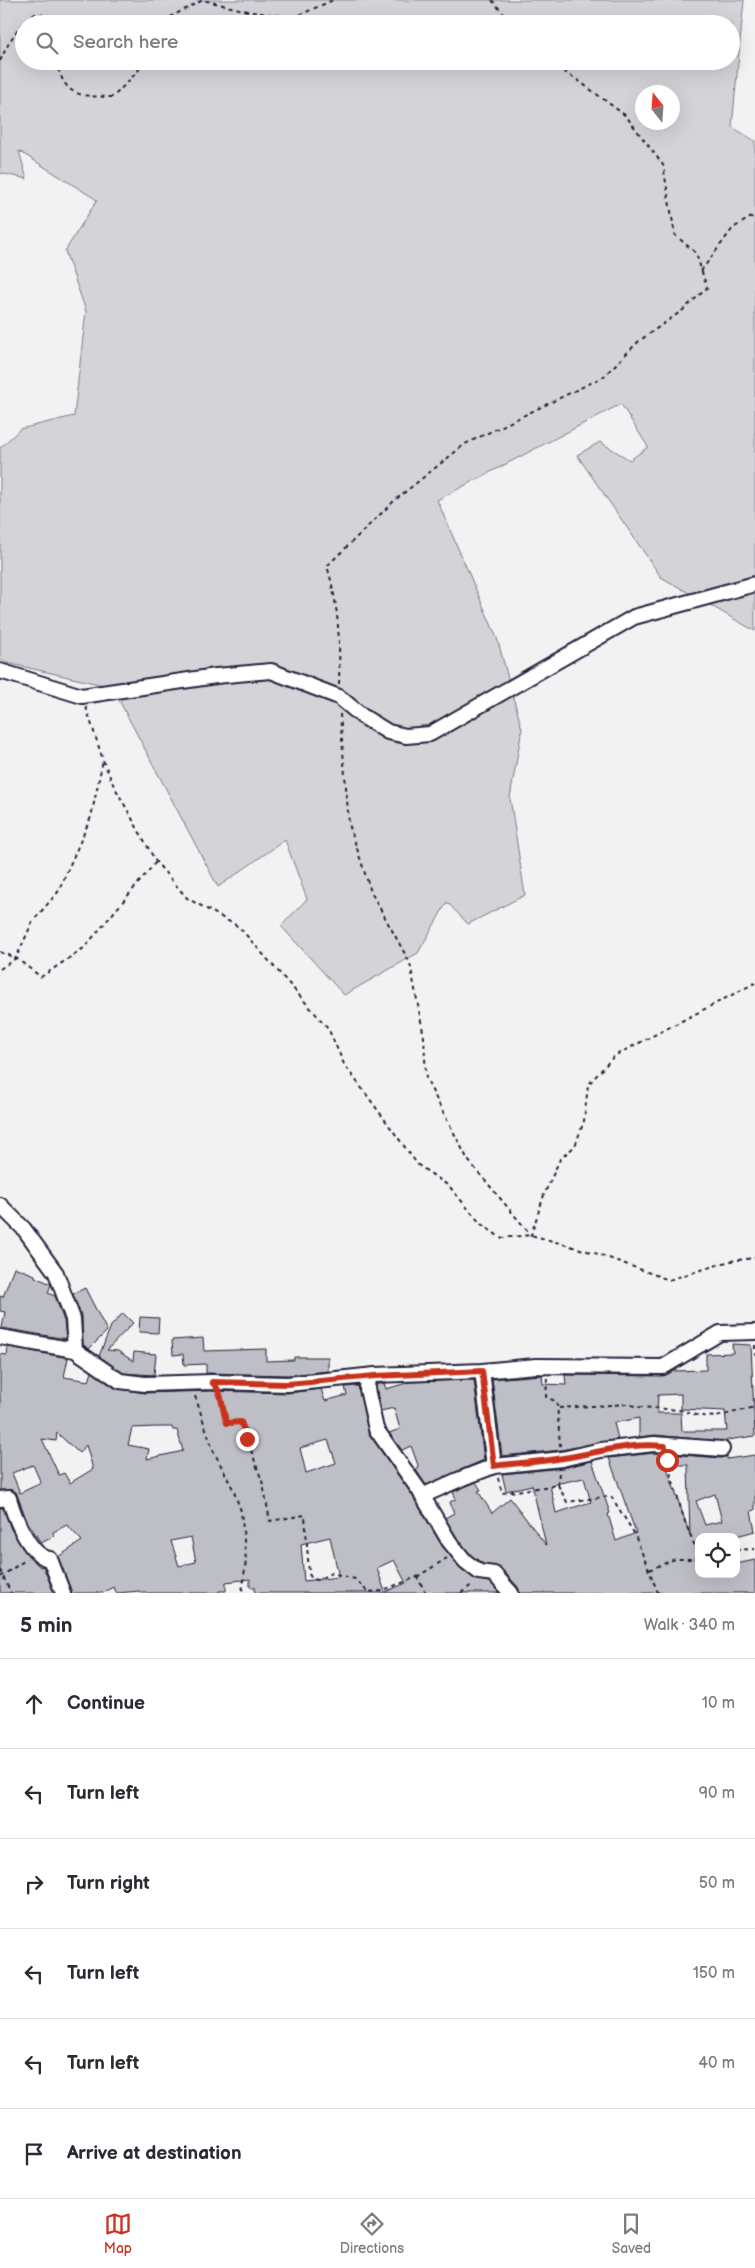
<!DOCTYPE html>
<html lang="en">
<head>
<meta charset="utf-8">
<style>
  :root { --surface:#fff; --page:#f7f7f7; --text:#2b2b33; --muted:#7c7c81; --line:#e1e1e2; --accent:#c8321e }
  body { margin:0; font-family:"Balsamiq Sans",sans-serif; background:var(--page); color:var(--text) }
  .controls { position:absolute; right:15px; bottom:15px; display:grid; overflow:hidden; border-radius:10px; box-shadow:0 5px 20px #0002 }
  .controls button { width:45px; height:45px; display:grid; place-items:center; padding:0; border:0; border-bottom:1px solid var(--line); background:var(--surface); color:var(--text); font:25px sans-serif }
  .compass { position:absolute; left:635px; top:85px; width:45px; height:45px; border-radius:50%; background:var(--surface); box-shadow:0 5px 20px #0002; rotate:343deg }
  .stop { position:absolute; width:15px; height:15px; margin:-11px; border:4px solid #c8321e; border-radius:50%; background:#fff }
  .stop.end { background:#c8321e; border-color:#fff; box-shadow:0 1px 5px #0008 }
  .list { margin:0; padding:0; list-style:none }
  h2 { display:flex; justify-content:space-between; align-items:center; height:65px; margin:0; padding:0 20px; font-size:21px }
  h2 small { font-size:16px; font-weight:400; color:var(--muted) }
  .list li { display:grid; grid-template-columns:32px 1fr auto; gap:15px; align-items:center; box-sizing:border-box; height:90px; padding:0 20px; border-top:1px solid var(--line) }
  .list b { display:block; font-size:19px; white-space:nowrap }
  .list em { font-size:16px; font-style:normal; color:var(--muted) }
  .icon { flex:none; width:28px; height:28px; fill:none; stroke:currentColor; stroke-width:2; stroke-linecap:round; stroke-linejoin:round }
  .map { position:relative; flex:none; width:755px; height:1593px; overflow:hidden }
  .search { position:absolute; background:var(--surface); box-shadow:0 5px 20px #0002; left:15px; right:15px; top:15px; height:55px; display:flex; align-items:center; gap:12px; box-sizing:border-box; padding:0 18px; border-radius:28px; color:var(--muted); font-size:19px }
  .sheet { height:605px; background:var(--surface) }
  nav { display:flex; justify-content:space-around; align-items:center; box-sizing:border-box; height:70px; border-top:1px solid var(--line); background:var(--surface); font-size:14px; color:var(--muted) }
  nav a { display:grid; justify-items:center; gap:2px }
  nav .on { color:var(--accent) }
  .map>svg:first-child { display:block }
  .green { fill:#d3d3d8; stroke:#7a7a8a; fill-rule:evenodd }
  .building { fill:#bebec6; stroke:#22223b; fill-rule:evenodd }
  .lines { fill:none; stroke-linecap:round; stroke-linejoin:round }
  .minor-casing { stroke:#22223b; stroke-width:18 }
  .path { stroke:#22223b; stroke-width:2; stroke-dasharray:4 4; stroke-linecap:butt }
  .minor { stroke:#fff; stroke-width:14 }
  .route { stroke:#c8321e; stroke-width:6 }
</style>
</head>
<body>
<div class="map">
<svg width="755" height="1593" viewBox="0 0 755 1593">
  <rect width="100%" height="100%" fill="#f2f2f3"/>
  <filter id="ink" filterUnits="userSpaceOnUse"><feTurbulence type="fractalNoise" baseFrequency=".02" numOctaves="2"/><feDisplacementMap in="SourceGraphic" scale="10" xChannelSelector="R" yChannelSelector="G"/><feConvolveMatrix kernelMatrix="1 2 1 2 8 2 1 2 1" color-interpolation-filters="sRGB"/></filter>
  <g filter="url(#ink)">
    <path class="green" d="M0 0H744L732 127 755 141V631L661 577 577 455 600 442 630 460 648 447 621 404 437 500 497 638 522 729 510 798 525 895 468 924 447 902 418 953 344 995 281 926 307 899 285 840 218 887 112 687 7 663 0 659V448L20 429 74 416 86 311 65 251 97 200 19 151 27 179 0 173ZM24 24H731V61H24ZM642 92H672V122H642Z"/>
    <path class="building" d="M14 1267 35 1275V1277L51 1284 48 1293 55 1296 64 1321 66 1339 2 1328 5 1312 0 1311V1296L3 1297Z
      M85 1288 107 1331 89 1349 83 1345 82 1318 73 1294Z
      M123 1313 133 1323 107 1350 118 1351 133 1361 134 1352 156 1354 154 1375 123 1373 99 1356 111 1326Z
      M140 1317 159 1318 158 1333 139 1332Z
      M203 1338 204 1351 266 1349V1361L294 1360V1357H328V1371L288 1375 206 1373V1364L184 1365 183 1354 173 1355 172 1340Z
      M732 1344 751 1345 755 1436 727 1440V1442L655 1435 639 1437V1418L614 1423 618 1439 561 1450 502 1456 492 1379 542 1375 543 1384 566 1385 565 1375 663 1376 673 1371 706 1370V1354L733 1353ZM681 1394V1409L725 1411 727 1431H682L681 1413H657L658 1395Z
      M8 1347 68 1358 64 1377 89 1381 92 1372 115 1388 144 1393 212 1391 288 1393 321 1389 325 1401 347 1395 345 1387 358 1386 369 1434 412 1495 442 1546 460 1568 474 1579 490 1582 499 1593H255V1587H250V1579L226 1582V1591H219V1593H140V1591L117 1593 113 1587 103 1593H72L58 1557 82 1541 67 1525 53 1532 54 1535 51 1538 41 1543 27 1521 16 1492 12 1490H0V1354L7 1355ZM156 1427H172L173 1430H177L183 1451 147 1459 149 1449 128 1445 132 1428ZM57 1433 79 1453 86 1445 93 1469 70 1483 64 1473 59 1475 42 1439 56 1441ZM328 1440 336 1463 306 1473 300 1448ZM33 1465 41 1483 20 1493 12 1473ZM191 1537 196 1562 179 1566 171 1541ZM330 1537 339 1577 304 1581 301 1544ZM394 1560 406 1583 385 1592 377 1568Z
      M466 1380H474L484 1460 426 1485 416 1470 419 1468 411 1446 402 1450 389 1433 400 1429 394 1408 381 1411 376 1385 384 1383 386 1389 410 1382Z
      M654 1453 721 1458 727 1456V1459L755 1455V1510L751 1511 755 1531 733 1537H699V1556H696L699 1574H736V1564L755 1560V1593H520L518 1587 501 1568 483 1564 471 1555 456 1536 445 1518 454 1513 450 1502 456 1499 453 1492 476 1482 481 1490 478 1491 492 1513 510 1498 546 1545 532 1485 506 1491 502 1474 563 1468 592 1461 610 1513 608 1514 616 1541 636 1533 609 1458ZM666 1465H688L690 1535ZM584 1478 591 1502 556 1513 550 1485ZM715 1494 722 1521 705 1525 696 1501Z
      M0 1508H3L11 1529 23 1549 40 1567 43 1566 54 1593H0Z"/>
    <g class="lines">
      <defs>
        <path id="minor" d="M0 671 82 696 216 676 271 671 339 697 362 716 388 732 406 736 430 734 634 617 755 584
          M0 1205 24 1229 56 1273 73 1319 75 1350 120 1381 145 1384 212 1382 288 1384 375 1375 482 1371 536 1366 663 1367 720 1333 755 1332
          M0 1337 75 1350
          M482 1371 494 1466
          M368 1376 367 1389 376 1429 419 1490 449 1541 465 1561 479 1572 494 1574 511 1593
          M422 1496 458 1480 494 1466 562 1459 601 1450 654 1444 722 1449
          M0 1499 9 1498C14 1516 30 1557 50 1559L63 1593"/>
      </defs>
      <use href="#minor" class="minor-casing"/>
      <path class="path" d="M492 0 512 24
        M165 24 172 16 203 0 251 12 295 17 333 0
        M0 61C10 40 16 28 35 14L51 16 57 24
        M56 61C65 98 80 96 113 97L138 71 143 61
        M701 271 733 228 755 215
        M339 684C340 644 339 605 327 566L395 500 465 444 603 377 639 341 683 310 707 288 696 253 675 235 663 165 626 116 579 81 547 61
        M86 707 103 760 113 784 156 862 187 898 239 927 328 1028 344 1064 418 1165 449 1186 481 1224 501 1238 531 1235 598 1254 669 1280 730 1261 755 1258
        M340 714 349 824 371 892 410 963 424 1037 426 1079 468 1160 531 1235 544 1195 560 1159 575 1146 584 1121 588 1085 614 1056 755 983
        M0 952 16 958 41 977 84 948 156 862
        M0 969 16 958 33 921 58 892 91 817 103 760
        M755 1345V1355
        M547 1378 546 1397 557 1402 560 1446
        M195 1396 213 1450 233 1489 241 1511 246 1560 242 1593
        M220 1396 227 1423 241 1422 263 1484 270 1521 305 1515 309 1574 312 1579 318 1580 331 1573 355 1579 368 1592 381 1591 417 1577 426 1593
        M559 1408 627 1404 639 1407 679 1410 700 1416 716 1417 755 1407
        M666 1458 685 1522 699 1556
        M498 1478 502 1493 558 1485 567 1502 611 1496 634 1533 658 1593
        M558 1485 559 1472
        M736 1550 755 1549
        M0 1570 11 1593
        M649 1570 675 1559H699
        M0 1577 27 1559
        M417 1577 447 1558
        M461 1593 473 1584"/>
      <use href="#minor" class="minor"/>
    </g>
  </g>
  <g class="lines" filter="url(#ink)">
    <path class="route" d="M247 1439 241 1422 227 1423C221 1409 224 1393 212 1382L288 1384 375 1376 482 1371 494 1466C517 1463 541 1462 563 1458 597 1453 631 1442 665 1446L667 1460"/>
  </g>
</svg>
<div class="controls">
<button><svg class="icon" aria-label="locate" viewBox="0 0 24 24"><circle cx="12" cy="12" r="6"/><path d="M12 2v4M12 18v4M2 12h4M18 12h4"/></svg></button>
</div>
<svg class="compass" viewBox="-18 -18 36 36"><path d="M0-13l5 13h-10z" fill="#e53935"/><path d="M0 13l5-13h-10z" fill="#7c7c81"/></svg>
<div class="stop" style="left:667px;top:1460px"></div>
<div class="stop end" style="left:247px;top:1439px"></div>
<div class="search"><svg class="icon" aria-label="search" viewBox="0 0 24 24"><circle cx="10" cy="10" r="6"/><path d="M15 15l6 6"/></svg>Search here</div>
</div>
<section class="sheet">
<h2>5 min<small>Walk · 340 m</small></h2>
<ul class="list">
<li><svg class="icon" aria-label="ahead" viewBox="0 0 24 24"><path d="M12 20V5M6 11l6-6 6 6"/></svg><div><b>Continue</b></div><em>10 m</em></li>
<li><svg class="icon" aria-label="left" viewBox="0 0 24 24"><path d="M17 20v-9H6M10 6l-5 5 5 5"/></svg><div><b>Turn left</b></div><em>90 m</em></li>
<li><svg class="icon" aria-label="right" viewBox="0 0 24 24"><path d="M7 20v-9h11M14 6l5 5-5 5"/></svg><div><b>Turn right</b></div><em>50 m</em></li>
<li><svg class="icon" aria-label="left" viewBox="0 0 24 24"><path d="M17 20v-9H6M10 6l-5 5 5 5"/></svg><div><b>Turn left</b></div><em>150 m</em></li>
<li><svg class="icon" aria-label="left" viewBox="0 0 24 24"><path d="M17 20v-9H6M10 6l-5 5 5 5"/></svg><div><b>Turn left</b></div><em>40 m</em></li>
<li><svg class="icon" aria-label="arrive" viewBox="0 0 24 24"><path d="M6 21V4h12l-3 4 3 4H6"/></svg><div><b>Arrive at destination</b></div></li>
</ul>
</section>
<nav>
<a class="on"><svg class="icon" aria-label="map" viewBox="0 0 24 24"><path d="M3 6l6-2 6 2 6-2v14l-6 2-6-2-6 2zM9 4v14M15 6v14"/></svg>Map</a>
<a><svg class="icon" aria-label="directions" viewBox="0 0 24 24"><path d="M12 3l9 9-9 9-9-9zM9 14v-3h6M13 9l2 2-2 2"/></svg>Directions</a>
<a><svg class="icon" aria-label="saved" viewBox="0 0 24 24"><path d="M7 4h10v16l-5-4-5 4z"/></svg>Saved</a>
</nav>
</body>
</html>
